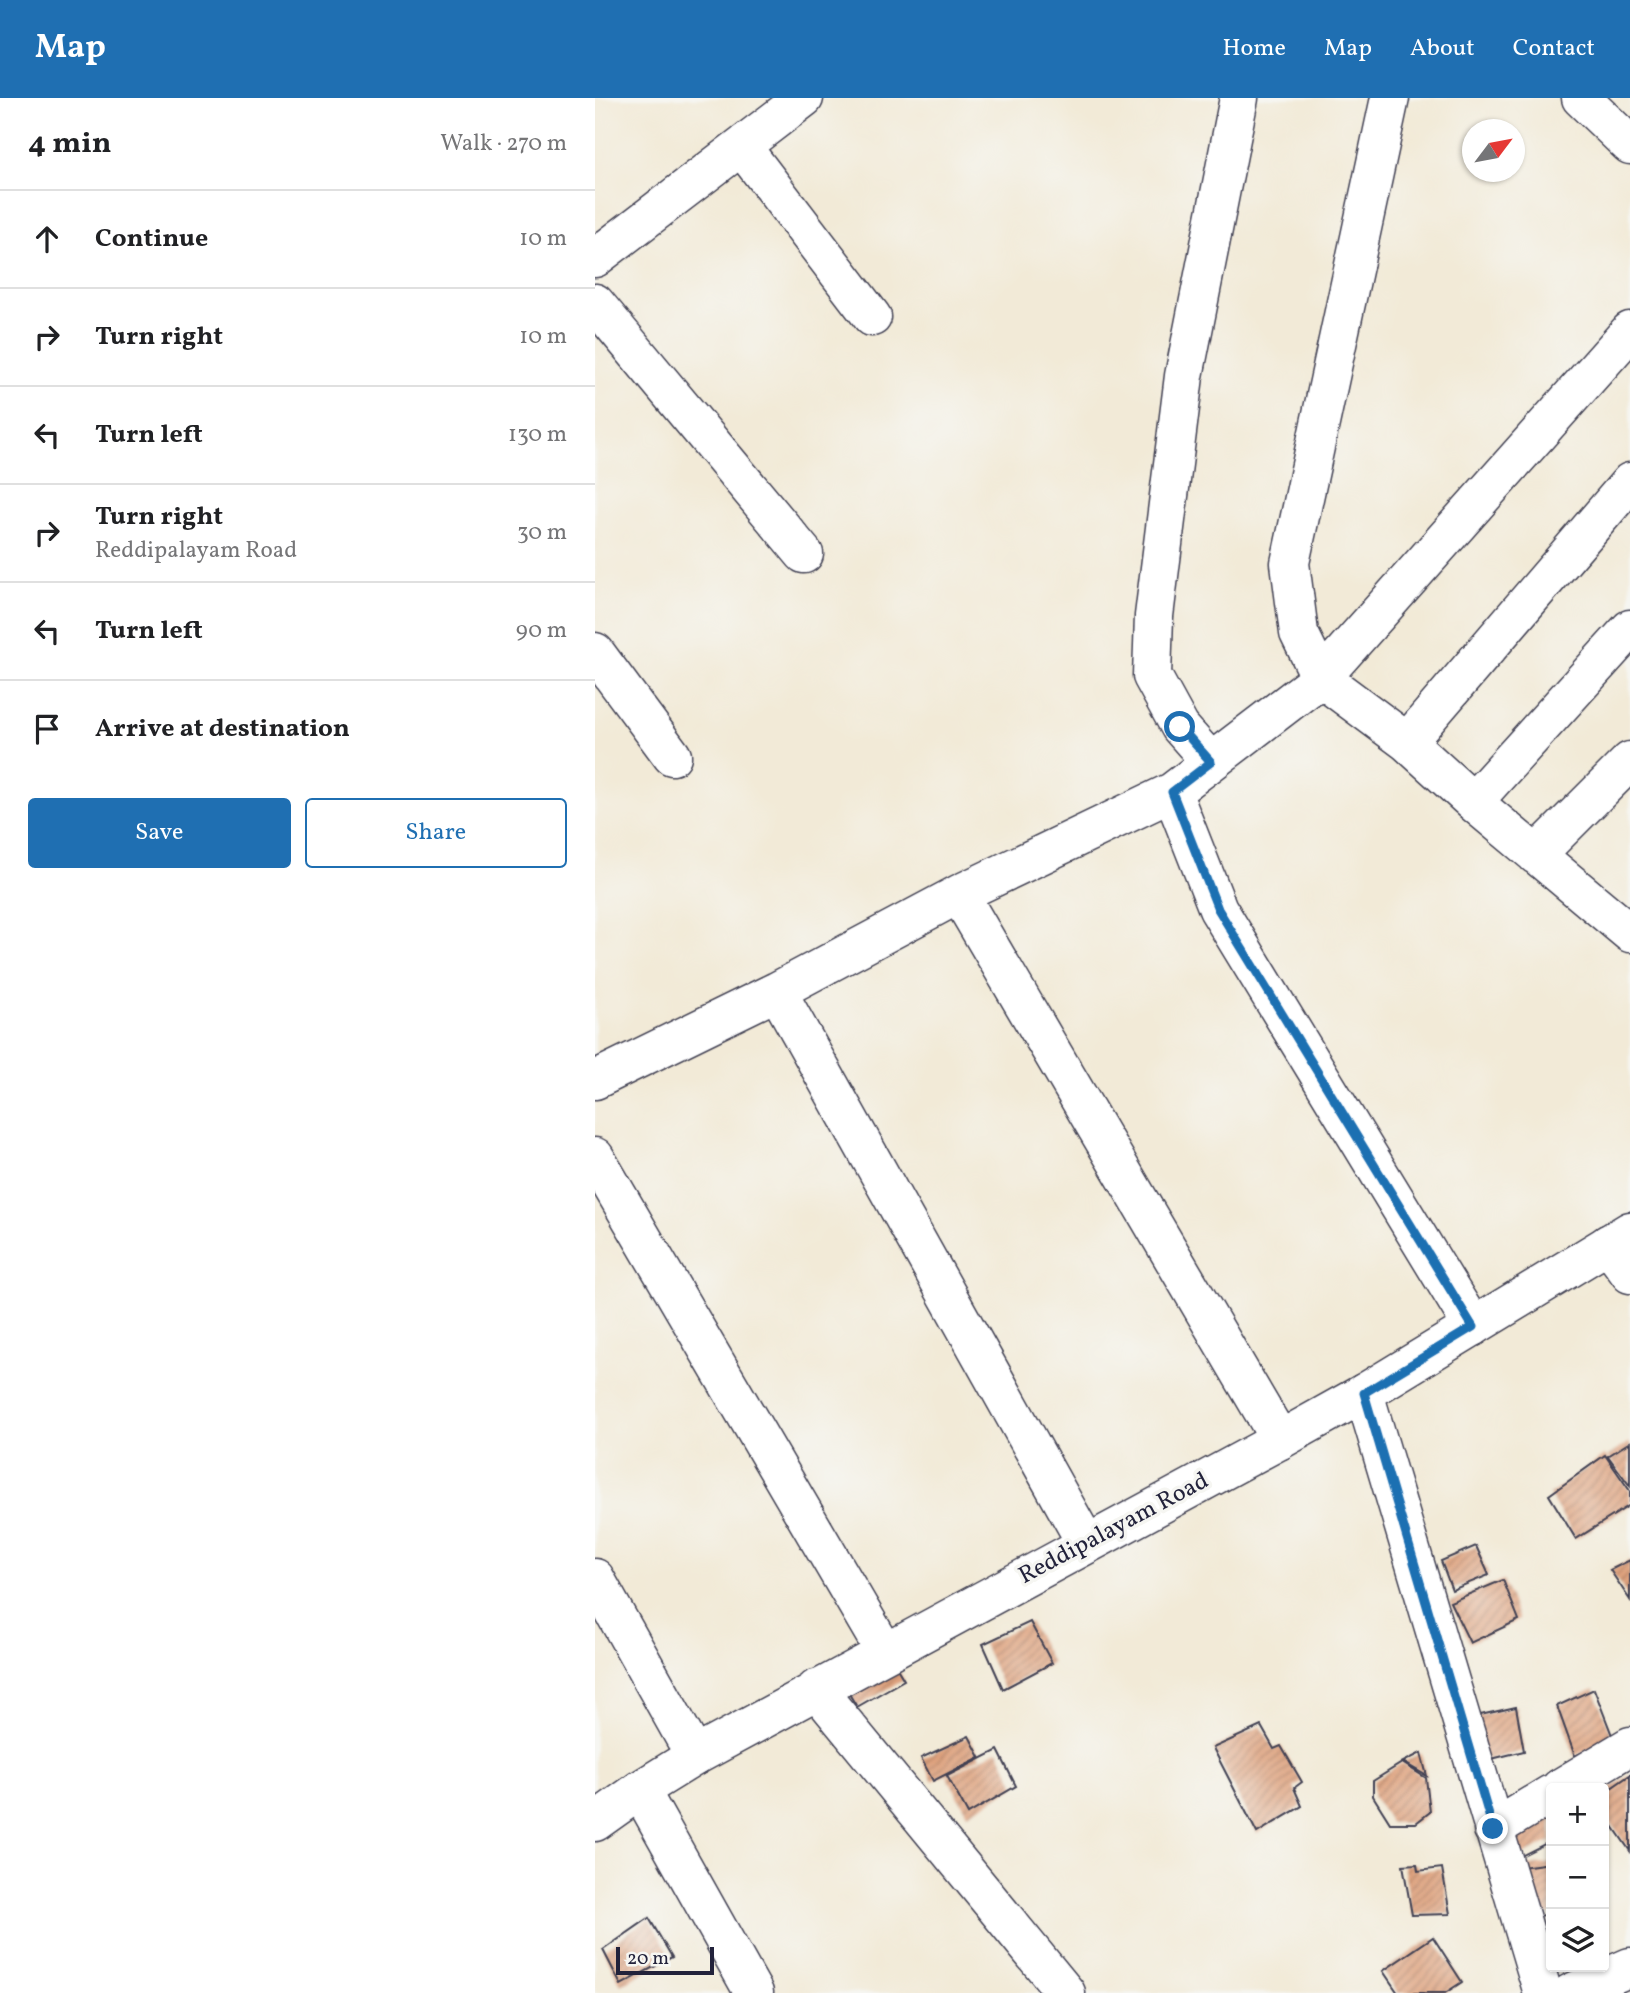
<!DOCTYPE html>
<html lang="en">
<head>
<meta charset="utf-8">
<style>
  :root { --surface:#fff; --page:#f2f2f2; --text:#202124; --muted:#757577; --line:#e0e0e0; --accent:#1f6fb2 }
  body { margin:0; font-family:Vollkorn,serif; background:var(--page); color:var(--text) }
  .controls { position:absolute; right:21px; bottom:21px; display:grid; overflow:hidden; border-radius:7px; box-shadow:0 2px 5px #0004 }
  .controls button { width:63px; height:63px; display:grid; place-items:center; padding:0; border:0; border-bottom:2px solid var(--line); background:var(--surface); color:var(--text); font:35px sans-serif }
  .compass { position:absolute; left:867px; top:21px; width:63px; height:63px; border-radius:50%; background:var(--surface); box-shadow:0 2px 5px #0004; rotate:58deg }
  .scale { position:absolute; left:21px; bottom:18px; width:98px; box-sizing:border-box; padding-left:7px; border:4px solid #22223b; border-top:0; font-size:19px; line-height:24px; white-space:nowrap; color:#22223b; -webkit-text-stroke:5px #f6f6f2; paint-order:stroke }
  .stop { position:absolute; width:21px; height:21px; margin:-16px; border:5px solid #1f6fb2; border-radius:50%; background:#fff }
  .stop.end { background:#1f6fb2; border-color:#fff; box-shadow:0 2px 7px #0008 }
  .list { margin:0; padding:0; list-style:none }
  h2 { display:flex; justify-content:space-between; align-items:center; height:91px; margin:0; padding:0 28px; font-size:30px }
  h2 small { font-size:23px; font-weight:400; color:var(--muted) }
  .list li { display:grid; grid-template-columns:46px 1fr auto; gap:21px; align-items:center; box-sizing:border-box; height:98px; padding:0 28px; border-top:2px solid var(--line) }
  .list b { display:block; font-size:26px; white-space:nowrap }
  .list p { margin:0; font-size:23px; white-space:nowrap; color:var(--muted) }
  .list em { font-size:23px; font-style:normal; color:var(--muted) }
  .actions { display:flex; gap:14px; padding:21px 28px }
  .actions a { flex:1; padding:16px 0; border:2px solid var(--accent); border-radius:7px; text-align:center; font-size:24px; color:var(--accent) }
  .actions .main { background:var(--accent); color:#fff }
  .icon { flex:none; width:38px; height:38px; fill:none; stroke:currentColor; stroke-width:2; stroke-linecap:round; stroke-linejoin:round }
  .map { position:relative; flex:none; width:1035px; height:1895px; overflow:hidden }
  header { display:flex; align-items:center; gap:42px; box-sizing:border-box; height:98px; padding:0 35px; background:var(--accent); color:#fff }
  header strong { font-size:33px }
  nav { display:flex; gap:38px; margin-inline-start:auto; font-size:24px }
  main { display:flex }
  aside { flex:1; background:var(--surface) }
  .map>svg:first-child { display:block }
  .building { fill:url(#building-hatch) }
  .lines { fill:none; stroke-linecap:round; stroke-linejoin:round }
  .street-casing { stroke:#414052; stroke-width:41 }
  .secondary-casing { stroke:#414052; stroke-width:41 }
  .street { stroke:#fff; stroke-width:38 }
  .secondary { stroke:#fff; stroke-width:38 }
  .route { stroke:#1f6fb2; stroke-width:9 }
  .labels { text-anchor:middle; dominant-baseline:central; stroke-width:7; stroke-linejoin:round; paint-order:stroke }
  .street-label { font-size:24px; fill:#22223b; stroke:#f6f6f2 }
</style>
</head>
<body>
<header>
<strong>Map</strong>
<nav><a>Home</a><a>Map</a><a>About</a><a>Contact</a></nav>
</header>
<main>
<aside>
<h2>4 min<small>Walk · 270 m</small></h2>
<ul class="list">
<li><svg class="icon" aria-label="ahead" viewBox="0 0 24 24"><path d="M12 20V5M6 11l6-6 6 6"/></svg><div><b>Continue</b></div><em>10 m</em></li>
<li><svg class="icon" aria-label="right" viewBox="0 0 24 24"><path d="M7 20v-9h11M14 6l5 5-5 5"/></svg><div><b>Turn right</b></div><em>10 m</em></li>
<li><svg class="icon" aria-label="left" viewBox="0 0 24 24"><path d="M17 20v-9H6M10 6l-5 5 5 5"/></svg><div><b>Turn left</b></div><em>130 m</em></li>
<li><svg class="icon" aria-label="right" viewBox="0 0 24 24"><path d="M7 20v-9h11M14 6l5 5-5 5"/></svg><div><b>Turn right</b><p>Reddipalayam Road</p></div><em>30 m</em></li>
<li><svg class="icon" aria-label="left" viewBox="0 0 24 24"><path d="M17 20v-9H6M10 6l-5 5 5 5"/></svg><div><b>Turn left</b></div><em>90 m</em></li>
<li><svg class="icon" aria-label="arrive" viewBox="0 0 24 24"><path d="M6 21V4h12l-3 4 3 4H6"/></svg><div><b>Arrive at destination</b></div></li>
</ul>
<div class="actions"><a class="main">Save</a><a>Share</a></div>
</aside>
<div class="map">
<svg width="1035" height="1895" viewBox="0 0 1035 1895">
  <defs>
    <pattern id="building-hatch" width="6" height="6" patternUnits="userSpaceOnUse" patternTransform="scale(1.75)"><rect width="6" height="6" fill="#dea17d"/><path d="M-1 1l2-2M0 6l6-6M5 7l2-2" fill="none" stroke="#b48368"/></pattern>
  </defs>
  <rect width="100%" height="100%" fill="#f6f6f2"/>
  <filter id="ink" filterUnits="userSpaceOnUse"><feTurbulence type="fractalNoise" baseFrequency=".0143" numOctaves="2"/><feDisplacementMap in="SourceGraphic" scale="14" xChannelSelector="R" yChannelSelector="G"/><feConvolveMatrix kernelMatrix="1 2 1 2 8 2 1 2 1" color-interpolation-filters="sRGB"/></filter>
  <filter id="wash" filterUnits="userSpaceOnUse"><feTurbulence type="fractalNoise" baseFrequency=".00686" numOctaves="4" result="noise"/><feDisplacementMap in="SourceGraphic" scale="28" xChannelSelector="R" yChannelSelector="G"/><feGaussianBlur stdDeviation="1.57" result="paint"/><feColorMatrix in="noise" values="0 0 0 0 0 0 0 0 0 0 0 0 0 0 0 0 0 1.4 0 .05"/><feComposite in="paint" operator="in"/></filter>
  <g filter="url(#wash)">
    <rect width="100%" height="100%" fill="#f2ead7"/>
    <g id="blocks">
      <path class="building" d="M1035 1344V1388L1013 1358Z
        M1010 1357 1035 1393V1407L981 1441 954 1397Z
        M881 1448 894 1477 857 1492 846 1463Z
        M1035 1462V1502L1015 1472Z
        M908 1482 924 1522 875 1545 855 1504Z
        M435 1524 457 1565 408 1591 388 1546Z
        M294 1557 309 1582 262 1609 247 1584Z
        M999 1591 1018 1640 980 1658 962 1608Z
        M921 1609 929 1653 884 1664 872 1620Z
        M666 1628 679 1651 686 1648 707 1684 699 1690 707 1708 662 1735 618 1650Z
        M374 1638 385 1659 338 1683 326 1660Z
        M403 1652 421 1688 373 1716 352 1678Z
        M826 1655 832 1678 808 1664Z
        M807 1665 831 1680 835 1714 821 1725H795L778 1698V1683Z
        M1035 1677V1753L1009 1715V1695Z
        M956 1708V1743L920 1761 910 1730Z
        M956 1765V1816L931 1820 919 1770Z
        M822 1766 823 1773 847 1770 855 1816 817 1817 808 1767Z
        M54 1820 77 1859 26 1887 8 1852Z
        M838 1839 867 1884 850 1895H803L788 1873Z"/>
    </g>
  </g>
  <g filter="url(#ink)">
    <use href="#blocks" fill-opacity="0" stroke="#414052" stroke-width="2"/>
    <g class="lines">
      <defs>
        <path id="street" d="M795 0 695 465 704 535 726 580 812 644 878 704 1035 835
          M986 0 1035 47
          M147 49 277 219
          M0 160 209 0
          M0 205 209 456
          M0 554 77 658
          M812 644 1035 384
          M616 664 585 629 557 578 559 518 589 278 644 0
          M577 694 623 811 878 1229
          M878 704 1035 531
          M941 757 1035 663
          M364 796 685 1342
          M182 893 491 1445
          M0 982 182 893 364 796 577 694 726 580 1035 233
          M0 1059 290 1554
          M1013 1146 1035 1176
          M769 1295 948 1895
          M0 1480 100 1658
          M221 1591 471 1895
          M965 1690 1035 1648
          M45 1692 159 1895
          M898 1731 956 1696
          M976 1895 1035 1869"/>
        <path id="secondary" d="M0 1724 45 1692 100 1658 685 1342 769 1295 1035 1133"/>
      </defs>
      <use href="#street" class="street-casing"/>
      <use href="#secondary" class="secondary-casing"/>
      <use href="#street" class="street"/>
      <use href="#secondary" class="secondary"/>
    </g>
  </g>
  <g class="lines" filter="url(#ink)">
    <path class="route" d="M585 629 616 664 577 694 623 811 878 1229 769 1295 898 1731"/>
  </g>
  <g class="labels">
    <g class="street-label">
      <text transform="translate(519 1431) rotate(-28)">Reddipalayam Road</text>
    </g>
  </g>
</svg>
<div class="controls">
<button>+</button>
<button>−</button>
<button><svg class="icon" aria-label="layers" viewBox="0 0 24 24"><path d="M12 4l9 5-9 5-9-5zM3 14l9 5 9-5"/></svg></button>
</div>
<svg class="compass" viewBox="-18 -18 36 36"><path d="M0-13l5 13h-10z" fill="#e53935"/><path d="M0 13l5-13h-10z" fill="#757577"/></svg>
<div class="scale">20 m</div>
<div class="stop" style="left:585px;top:629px"></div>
<div class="stop end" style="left:898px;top:1731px"></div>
</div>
</main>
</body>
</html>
